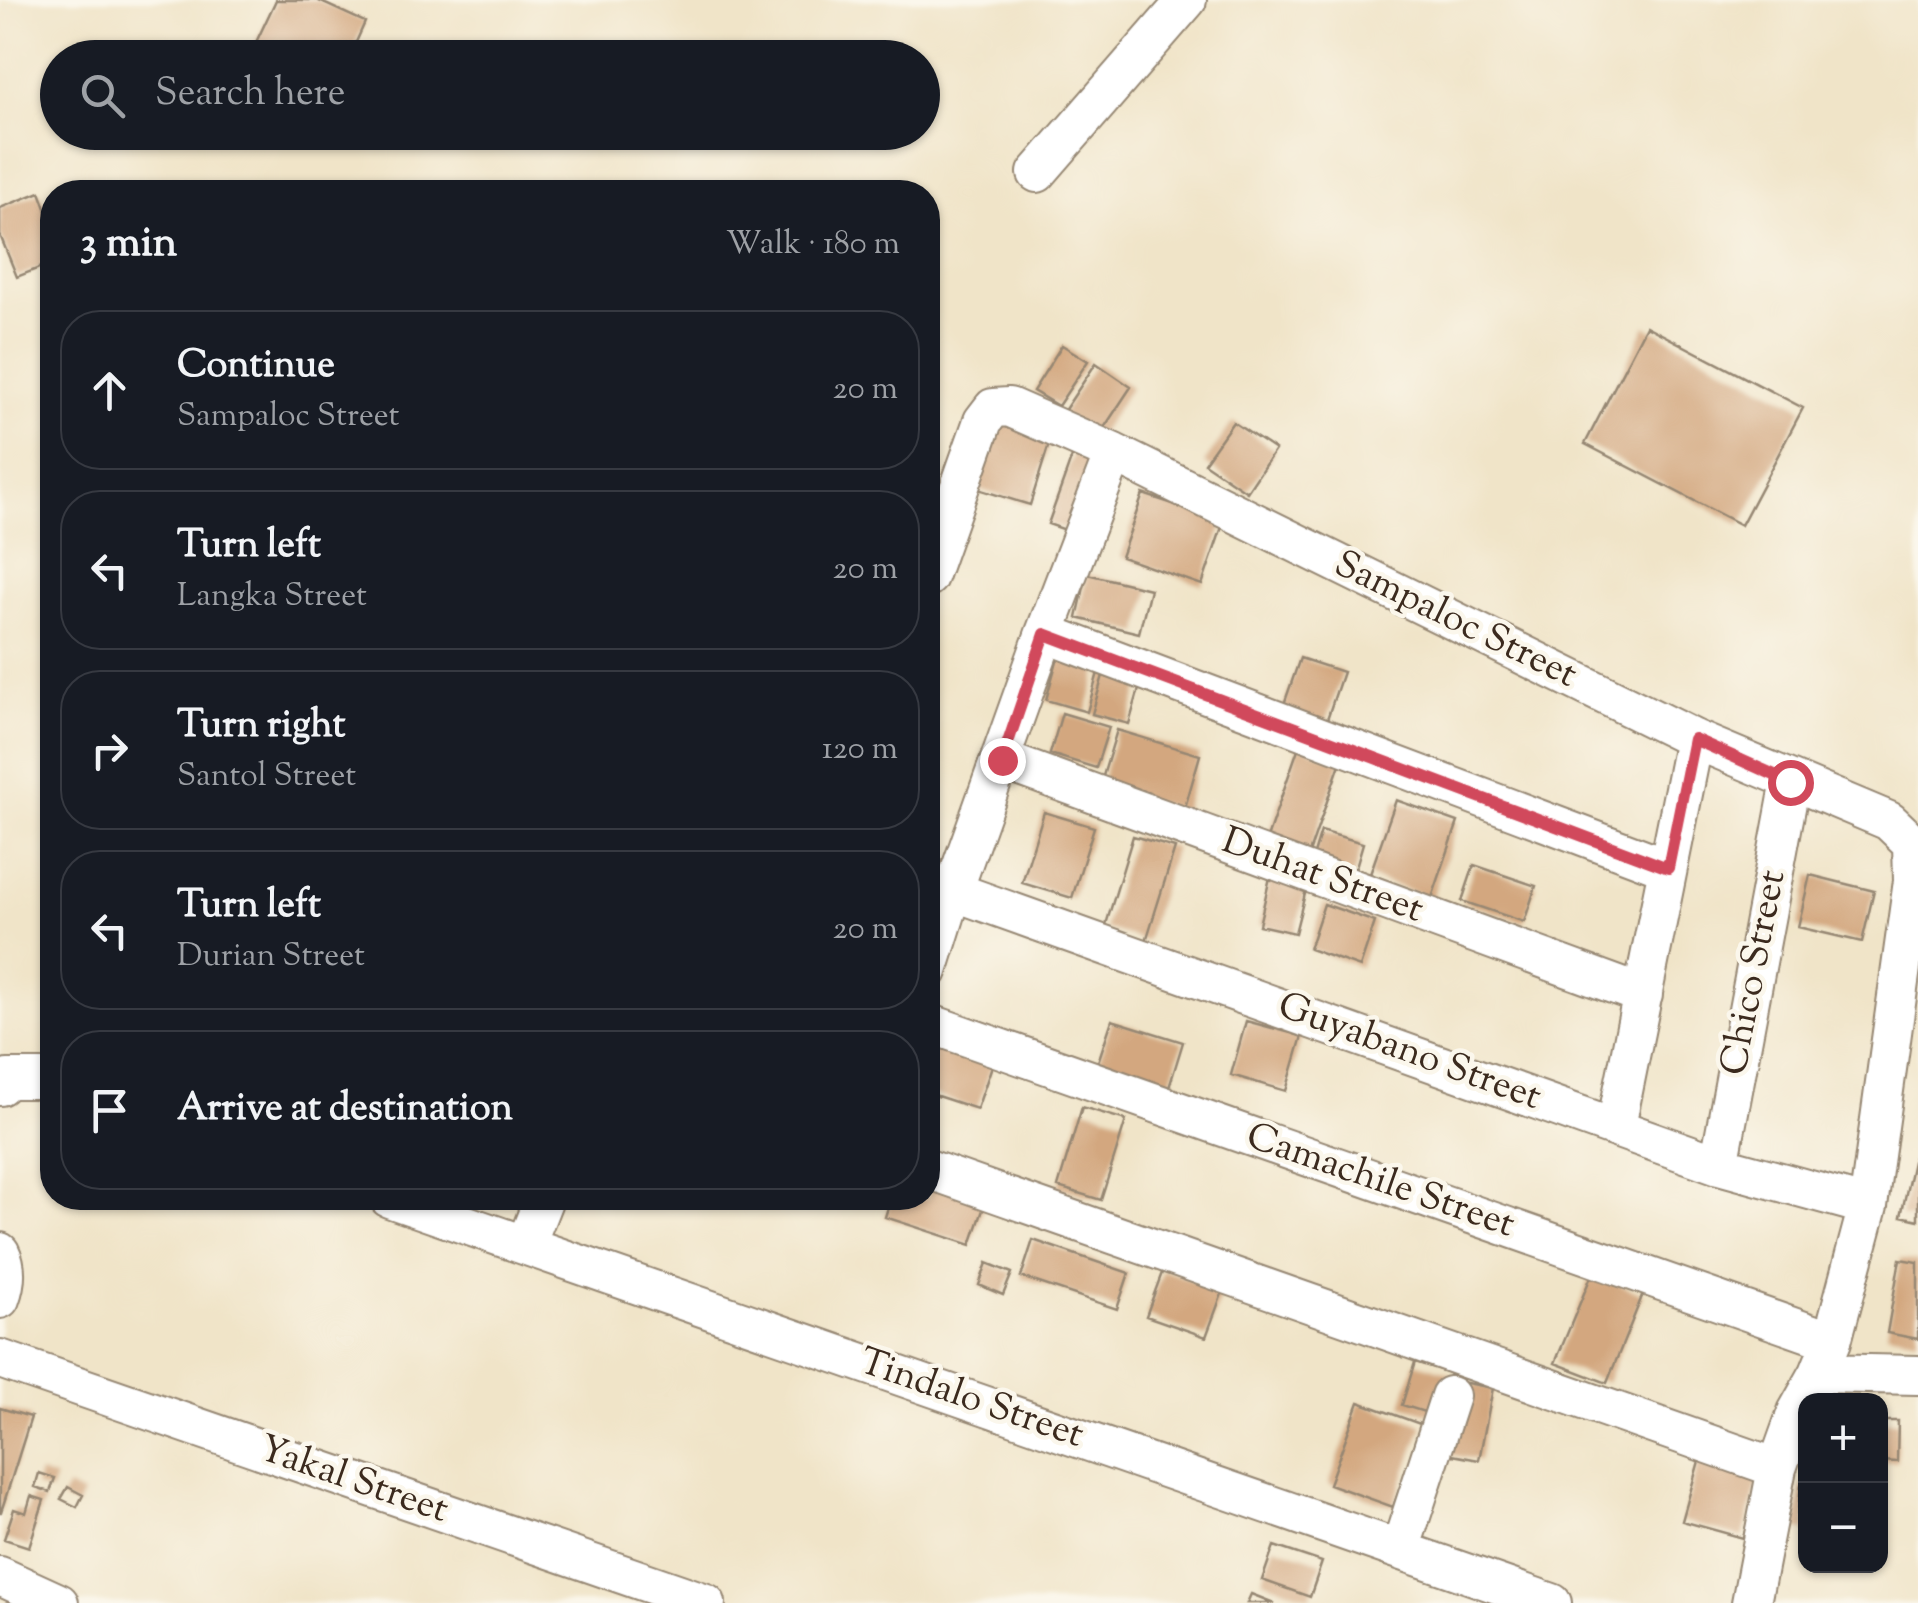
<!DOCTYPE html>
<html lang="en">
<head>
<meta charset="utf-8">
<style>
  :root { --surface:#171b24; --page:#20242c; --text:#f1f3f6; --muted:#9ea1a6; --line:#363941 }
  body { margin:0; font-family:"Sorts Mill Goudy",serif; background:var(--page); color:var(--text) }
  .controls { position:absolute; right:30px; bottom:30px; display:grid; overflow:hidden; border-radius:20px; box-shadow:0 2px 8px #0004 }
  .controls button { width:90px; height:90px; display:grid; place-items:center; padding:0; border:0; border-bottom:2px solid var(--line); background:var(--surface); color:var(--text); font:50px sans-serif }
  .stop { position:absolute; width:30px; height:30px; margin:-22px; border:8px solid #d1495b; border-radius:50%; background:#fff }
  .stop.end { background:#d1495b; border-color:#fff; box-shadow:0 2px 10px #0008 }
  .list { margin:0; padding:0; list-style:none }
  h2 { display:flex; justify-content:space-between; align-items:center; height:130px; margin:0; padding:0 40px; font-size:42px }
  h2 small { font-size:32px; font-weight:400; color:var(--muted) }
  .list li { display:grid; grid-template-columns:65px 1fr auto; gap:30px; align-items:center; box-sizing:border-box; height:160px; margin:0 20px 20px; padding:0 20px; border:2px solid var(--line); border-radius:40px }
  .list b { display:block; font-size:38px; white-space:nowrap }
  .list p { margin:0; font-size:32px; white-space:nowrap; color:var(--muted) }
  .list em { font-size:32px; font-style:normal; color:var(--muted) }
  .icon { flex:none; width:55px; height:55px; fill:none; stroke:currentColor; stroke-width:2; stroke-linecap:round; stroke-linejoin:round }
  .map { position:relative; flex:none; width:1918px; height:1603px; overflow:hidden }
  .search { position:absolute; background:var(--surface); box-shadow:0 2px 8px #0004; left:40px; top:40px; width:900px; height:110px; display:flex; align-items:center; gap:25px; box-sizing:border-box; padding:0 35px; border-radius:55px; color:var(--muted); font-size:38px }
  .panel { position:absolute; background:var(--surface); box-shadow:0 2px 8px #0004; left:40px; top:180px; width:900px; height:1030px; border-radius:40px }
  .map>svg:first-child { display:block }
  .building { fill:#d3a77f }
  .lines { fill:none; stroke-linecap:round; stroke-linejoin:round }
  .minor-casing { stroke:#968773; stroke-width:42 }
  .minor { stroke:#fff; stroke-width:38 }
  .route { stroke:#d1495b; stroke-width:12 }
  .labels { text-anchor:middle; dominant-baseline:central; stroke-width:9; stroke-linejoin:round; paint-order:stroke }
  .street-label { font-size:38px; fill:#3b2a1e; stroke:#fbf7ec }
</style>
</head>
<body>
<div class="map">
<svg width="1918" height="1603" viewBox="0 0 1918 1603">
  <rect width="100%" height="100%" fill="#fbf7ec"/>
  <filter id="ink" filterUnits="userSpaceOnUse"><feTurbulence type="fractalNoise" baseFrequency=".01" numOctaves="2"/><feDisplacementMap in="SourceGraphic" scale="20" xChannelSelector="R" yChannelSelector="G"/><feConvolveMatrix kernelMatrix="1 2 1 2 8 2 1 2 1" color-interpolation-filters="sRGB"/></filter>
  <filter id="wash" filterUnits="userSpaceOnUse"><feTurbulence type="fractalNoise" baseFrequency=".0048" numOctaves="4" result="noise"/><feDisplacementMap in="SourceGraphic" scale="40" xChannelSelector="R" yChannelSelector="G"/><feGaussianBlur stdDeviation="2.25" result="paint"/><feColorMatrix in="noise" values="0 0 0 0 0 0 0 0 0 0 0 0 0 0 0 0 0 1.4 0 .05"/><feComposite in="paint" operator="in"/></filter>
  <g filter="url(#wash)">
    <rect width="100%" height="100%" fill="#f0e4c8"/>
    <g id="blocks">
      <path class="building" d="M276 0H317L365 22 349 58H261L251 53Z
        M40 192 52 224V263L17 277 0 235V208Z
        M1646 326 1803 408 1741 525 1585 444Z
        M1062 345 1088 361 1058 406 1033 391Z
        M1096 363 1131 387 1098 437 1062 414Z
        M992 412 1053 431 1030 505 968 486Z
        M1233 422 1275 450 1247 492 1204 463Z
        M1074 451 1109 464 1083 536 1048 524Z
        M1143 494 1224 521 1202 585 1121 557Z
        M1087 574 1150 589 1139 633 1077 618Z
        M1060 650 1101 662 1087 712 1046 700Z
        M1300 658 1343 672 1325 725 1282 710Z
        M1106 665 1143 675 1129 724 1092 714Z
        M1062 713 1109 727 1096 768 1050 754Z
        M1117 730 1200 755 1184 811 1100 786Z
        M1299 746 1341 761 1308 856 1266 841Z
        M1396 800 1458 822 1432 898 1369 877Z
        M928 803 938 807 928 836Z
        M1044 812 1094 827 1072 898 1022 883Z
        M1321 831 1363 843 1353 877 1311 864Z
        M1133 836 1175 848 1146 941 1105 928Z
        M1474 865 1536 886 1524 922 1462 901Z
        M1271 873 1308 882 1295 933 1259 925Z
        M1810 875 1874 891 1862 942 1798 927Z
        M1324 904 1375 922 1360 967 1309 949Z
        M1112 1020 1183 1042 1168 1091 1096 1068Z
        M1246 1021 1302 1036 1286 1091 1231 1075Z
        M928 1040 993 1063 977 1109 928 1093Z
        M1082 1107 1126 1120 1101 1200 1058 1187Z
        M1914 1157 1918 1158V1220L1901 1216Z
        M928 1182 986 1201 971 1245 885 1217 891 1198H928Z
        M1033 1240 1129 1273 1117 1309 1021 1277Z
        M1900 1259 1918 1262V1339L1887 1333Z
        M987 1263 1012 1273 1003 1295 979 1285Z
        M1163 1270 1223 1291 1206 1337 1146 1316Z
        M1592 1274 1643 1294 1607 1383 1555 1363Z
        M1415 1362 1450 1373 1437 1416 1402 1405Z
        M1461 1382 1493 1388 1479 1460 1447 1454Z
        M1359 1402 1423 1425 1393 1507 1329 1484Z
        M0 1408 31 1417 1 1512H0Z
        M1880 1421H1898L1897 1462 1880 1461Z
        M1699 1461 1759 1477 1743 1538 1682 1521Z
        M39 1473 55 1478 50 1492 35 1487Z
        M1801 1485 1806 1486V1530L1796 1529Z
        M68 1487 83 1495 77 1507 61 1499Z
        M31 1496 44 1500 29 1547 4 1539 14 1509 26 1513Z
        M1274 1546 1322 1562 1310 1597 1262 1580Z
        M1251 1594 1274 1603H1247Z"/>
    </g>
  </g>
  <g filter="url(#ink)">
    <use href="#blocks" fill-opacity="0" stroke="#968773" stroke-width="2.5"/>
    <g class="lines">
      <defs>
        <path id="minor" d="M1037 173 1187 0
          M928 577 983 421 993 408 1009 407 1114 453 1694 739 1889 821 1912 843 1913 881 1868 1206 1832 1341 1819 1373 1797 1412 1777 1468 1751 1603
          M1045 633 1668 868
          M1002 760 1643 995
          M953 891 1719 1165 1868 1206
          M928 971 953 891 1045 633 1114 453
          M928 1023 1832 1341
          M0 1086 8 1079H42L52 1083
          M1616 1126 1694 739
          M1719 1165 1791 781
          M928 1169 1777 1468
          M389 1198 1552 1603
          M526 1244 544 1198
          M0 1252C8 1268 6 1283 0 1299
          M0 1359 706 1603
          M1819 1373 1918 1375
          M1400 1550 1450 1396
          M0 1576 59 1603"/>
      </defs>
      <use href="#minor" class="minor-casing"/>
      <use href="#minor" class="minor"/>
    </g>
  </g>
  <g class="lines" filter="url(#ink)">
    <path class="route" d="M1002 760 1045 634 1668 868 1694 739 1790 782"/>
  </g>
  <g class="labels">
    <g class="street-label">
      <text transform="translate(1455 621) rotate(26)">Sampaloc Street</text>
      <text transform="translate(1322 877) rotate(20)">Duhat Street</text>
      <text transform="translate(1755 973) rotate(-79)">Chico Street</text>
      <text transform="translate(1409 1053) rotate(20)">Guyabano Street</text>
      <text transform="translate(1380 1182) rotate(19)">Camachile Street</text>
      <text transform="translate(971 1400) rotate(19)">Tindalo Street</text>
      <text transform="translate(353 1481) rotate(19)">Yakal Street</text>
    </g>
  </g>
</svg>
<div class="controls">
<button>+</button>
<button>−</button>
</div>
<div class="stop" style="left:1790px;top:782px"></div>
<div class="stop end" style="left:1002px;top:760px"></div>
<div class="search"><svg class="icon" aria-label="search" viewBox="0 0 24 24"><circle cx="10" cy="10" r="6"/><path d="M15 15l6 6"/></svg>Search here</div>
<section class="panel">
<h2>3 min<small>Walk · 180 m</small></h2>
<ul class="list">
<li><svg class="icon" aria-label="ahead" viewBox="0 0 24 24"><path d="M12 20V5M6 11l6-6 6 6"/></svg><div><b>Continue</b><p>Sampaloc Street</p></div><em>20 m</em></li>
<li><svg class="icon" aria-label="left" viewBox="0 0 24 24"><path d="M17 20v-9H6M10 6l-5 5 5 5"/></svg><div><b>Turn left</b><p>Langka Street</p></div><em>20 m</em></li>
<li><svg class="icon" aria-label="right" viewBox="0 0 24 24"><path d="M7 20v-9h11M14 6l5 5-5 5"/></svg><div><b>Turn right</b><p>Santol Street</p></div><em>120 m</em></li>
<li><svg class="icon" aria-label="left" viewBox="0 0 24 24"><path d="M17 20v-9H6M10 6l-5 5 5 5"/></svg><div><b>Turn left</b><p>Durian Street</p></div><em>20 m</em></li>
<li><svg class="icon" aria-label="arrive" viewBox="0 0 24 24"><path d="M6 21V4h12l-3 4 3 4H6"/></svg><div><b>Arrive at destination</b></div></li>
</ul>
</section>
</div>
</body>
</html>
